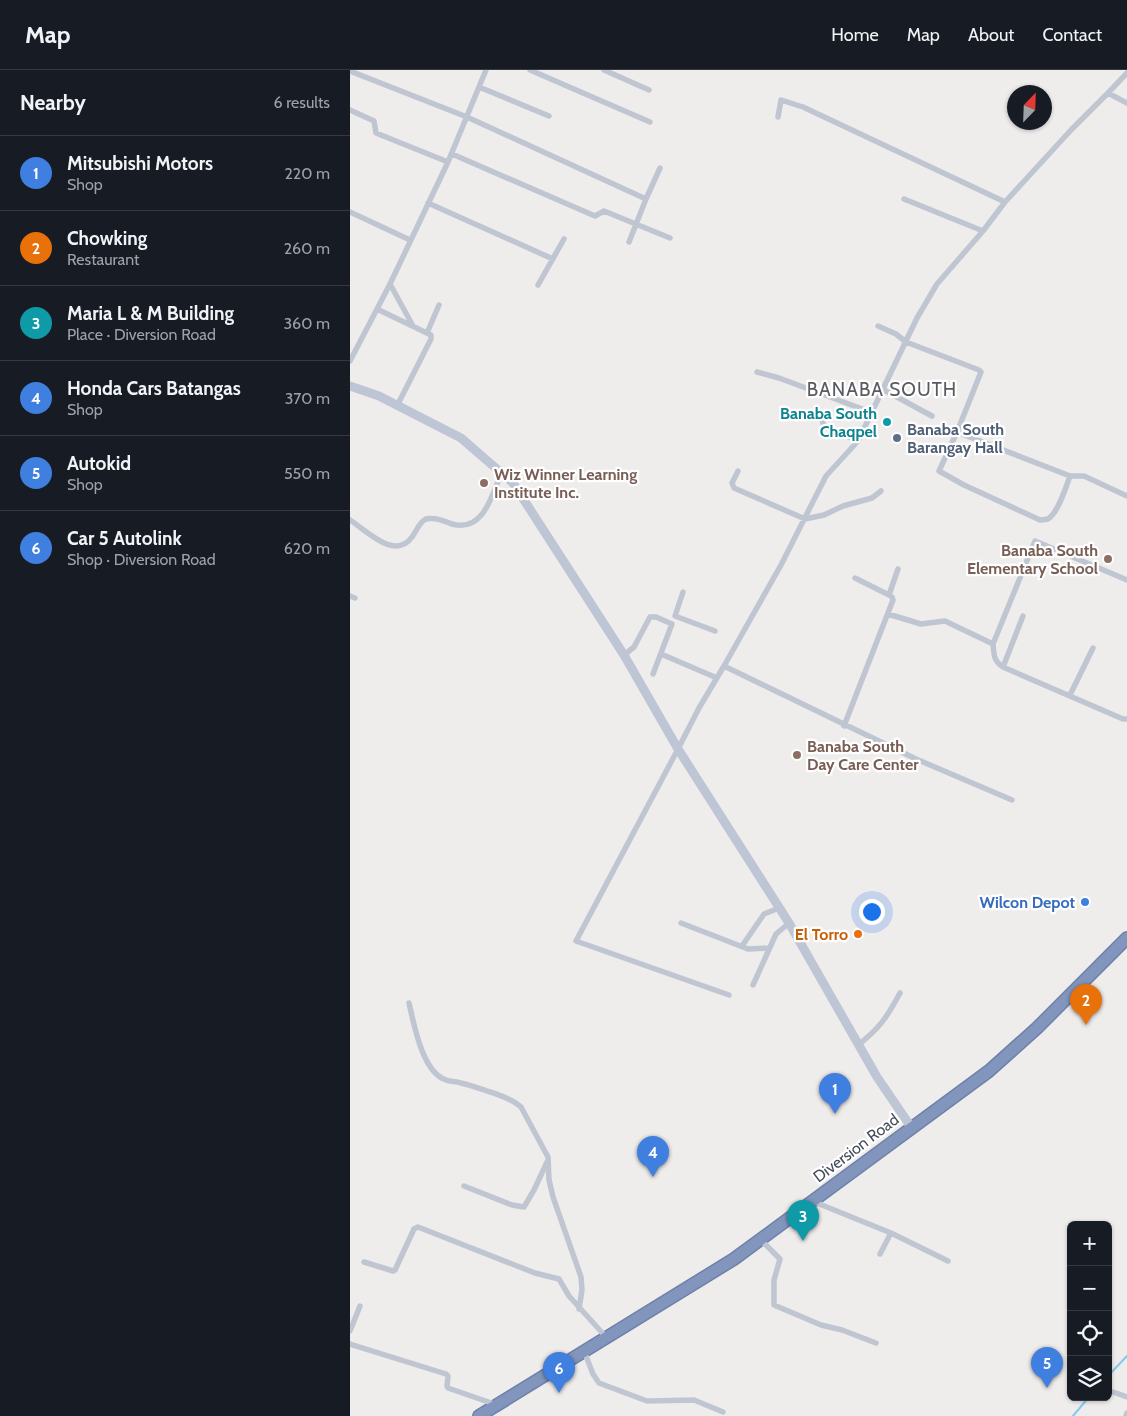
<!DOCTYPE html>
<html lang="en">
<head>
<meta charset="utf-8">
<style>
  :root { --surface:#171b24; --page:#20242c; --text:#f1f3f6; --muted:#9ea1a6; --line:#363941; --accent:#b45309 }
  body { margin:0; font-family:Cabin,sans-serif; background:var(--page); color:var(--text) }
  .controls { position:absolute; right:15px; bottom:15px; display:grid; overflow:hidden; border-radius:8px; box-shadow:0 1px 4px #0004 }
  .controls button { width:45px; height:45px; display:grid; place-items:center; padding:0; border:0; border-bottom:1px solid var(--line); background:var(--surface); color:var(--text); font:25px sans-serif }
  .compass { position:absolute; left:657px; top:15px; width:45px; height:45px; border-radius:50%; background:var(--surface); box-shadow:0 1px 4px #0004; rotate:23deg }
  .you { position:absolute; left:521px; top:841px; width:18px; height:18px; margin:-12px; border:4px solid #fff; border-radius:50%; background:#1a73e8; box-shadow:0 0 0 8px #1a73e833 }
  .badge { display:grid; place-items:center; width:32px; height:32px; border-radius:50%; background:var(--accent); color:#fff; font-size:16px; font-weight:700 }
  .pin { position:absolute; translate:-50% -41px; filter:drop-shadow(0 1px 2px #0008) }
  .pin::after { content:''; position:absolute; top:26px; width:18px; height:15px; background:inherit; clip-path:polygon(0 0,100% 0,50% 100%) }
  .list { margin:0; padding:0; list-style:none }
  h2 { display:flex; justify-content:space-between; align-items:center; height:65px; margin:0; padding:0 20px; font-size:21px }
  h2 small { font-size:16px; font-weight:400; color:var(--muted) }
  .list li { display:grid; grid-template-columns:32px 1fr auto; gap:15px; align-items:center; box-sizing:border-box; height:75px; padding:0 20px; border-top:1px solid var(--line) }
  .list b { display:block; font-size:19px; white-space:nowrap }
  .list p { margin:0; font-size:16px; white-space:nowrap; color:var(--muted) }
  .list em { font-size:16px; font-style:normal; color:var(--muted) }
  .icon { flex:none; width:28px; height:28px; fill:none; stroke:currentColor; stroke-width:2; stroke-linecap:round; stroke-linejoin:round }
  .map { position:relative; flex:none; width:777px; height:1346px; overflow:hidden }
  header { display:flex; align-items:center; gap:30px; box-sizing:border-box; height:70px; padding:0 25px; background:var(--surface); border-bottom:1px solid var(--line) }
  header strong { font-size:24px }
  nav { display:flex; gap:28px; margin-inline-start:auto; font-size:18px }
  main { display:flex }
  aside { flex:1; background:var(--surface) }
  .map>svg:first-child { display:block }
  .lines { fill:none; stroke-linecap:round; stroke-linejoin:round }
  .stream { stroke:#84c8ed; stroke-width:2 }
  .highway-casing { stroke:#6e81a8; stroke-width:14 }
  .street { stroke:#bfc6d2; stroke-width:5.5 }
  .secondary { stroke:#bec6d6; stroke-width:9 }
  .highway { stroke:#8296bd; stroke-width:11 }
  .culture-dot { fill:#0f9aa8; stroke:#fff; stroke-width:2 }
  .service-dot { fill:#5c6f8a; stroke:#fff; stroke-width:2 }
  .education-dot { fill:#8d6e63; stroke:#fff; stroke-width:2 }
  .shop-dot { fill:#3f7fe0; stroke:#fff; stroke-width:2 }
  .food-dot { fill:#e8710a; stroke:#fff; stroke-width:2 }
  .labels { text-anchor:middle; dominant-baseline:central; stroke-width:4.5; stroke-linejoin:round; paint-order:stroke }
  .culture-label { font-size:16px; font-weight:bold; fill:#0d838f; stroke:#fff; text-anchor:end }
  .service-label { font-size:16px; font-weight:bold; fill:#4e5e75; stroke:#fff; text-anchor:start }
  .education-label { font-size:16px; font-weight:bold; fill:#785e54; stroke:#fff; text-anchor:start }
  .shop-label { font-size:16px; font-weight:bold; fill:#366cbe; stroke:#fff; text-anchor:end }
  .food-label { font-size:16px; font-weight:bold; fill:#c56008; stroke:#fff; text-anchor:end }
  .street-label { font-size:16px; fill:#444d5a; stroke:#fff }
  .quarter-label { font-size:19px; letter-spacing:1px; fill:#595b61; stroke:#fff }
</style>
</head>
<body>
<header>
<strong>Map</strong>
<nav><a>Home</a><a>Map</a><a>About</a><a>Contact</a></nav>
</header>
<main>
<aside>
<h2>Nearby<small>6 results</small></h2>
<ul class="list">
<li><span class="badge" style="background:#3f7fe0">1</span><div><b>Mitsubishi Motors</b><p>Shop</p></div><em>220 m</em></li>
<li><span class="badge" style="background:#e8710a">2</span><div><b>Chowking</b><p>Restaurant</p></div><em>260 m</em></li>
<li><span class="badge" style="background:#0f9aa8">3</span><div><b>Maria L &amp; M Building</b><p>Place · Diversion Road</p></div><em>360 m</em></li>
<li><span class="badge" style="background:#3f7fe0">4</span><div><b>Honda Cars Batangas</b><p>Shop</p></div><em>370 m</em></li>
<li><span class="badge" style="background:#3f7fe0">5</span><div><b>Autokid</b><p>Shop</p></div><em>550 m</em></li>
<li><span class="badge" style="background:#3f7fe0">6</span><div><b>Car 5 Autolink</b><p>Shop · Diversion Road</p></div><em>620 m</em></li>
</ul>
</aside>
<div class="map">
<svg width="777" height="1346" viewBox="0 0 777 1346">
  <rect width="100%" height="100%" fill="#efecec"/>
  <g class="lines">
    <path class="stream" d="M758 1306 777 1286
      M723 1346 739 1327"/>
    <defs>
      <path id="highway" d="M129 1346 384 1189 639 1001 687 958 777 868"/>
    </defs>
    <use href="#highway" class="highway-casing"/>
    <path class="street" d="M180 0 300 52
      M254 0 299 20
      M0 1 117 47 296 129 310 98
      M129 17 199 46
      M758 23 777 3
      M0 40 24 51 26 63 98 92
      M428 47 431 30 453 37 655 132
      M102 84 245 146 254 141 320 168
      M554 129 633 161
      M78 133 203 189
      M0 142 60 170
      M279 172 296 129
      M40 214 63 256
      M188 215 214 169
      M27 239 81 265V269L48 334
      M528 256 546 264 556 272 629 300 631 302 607 362 589 401 614 415 690 450C691 450 698 449 698 449 708 443 716 417 720 406
      M77 263 89 235
      M0 291 40 214 98 92 136 0
      M407 302 429 308 523 343
      M534 320 582 346
      M472 350 474 356 508 371
      M607 362 720 406H734L777 426
      M388 401 382 413 384 418 455 449 474 445 493 436 522 428 531 421
      M0 450C17 461 45 491 62 467 66 462 69 452 76 449 84 447 95 451 102 454 134 463 142 424 152 402
      M777 510 685 471 643 574C644 586 644 591 653 597L773 649H777
      M333 522 325 546 365 561
      M539 525 548 499
      M0 526 5 528
      M538 544 571 554 595 551 643 574
      M311 584 367 608
      M274 585 284 577 300 547H306L322 554 303 604
      M374 596 566 689 662 730
      M653 597 673 546
      M720 625 743 578
      M494 656 543 530 542 527 539 525 505 508
      M331 853 398 879 419 878
      M392 876 414 844 429 838
      M403 915 426 864 439 853
      M379 925 226 871 328 679 349 638 374 596 431 495 476 406 508 371 567 248 587 214 633 161 655 132 721 60 758 23 777 33
      M59 933C64 954 72 1002 96 1010 100 1012 106 1011 111 1013 120 1015 128 1018 137 1021 149 1025 162 1029 171 1037L198 1087 199 1110 203 1127 231 1207 232 1220 229 1239
      M508 975C530 958 537 947 550 923
      M114 1116 162 1135 174 1137 184 1120 197 1092
      M462 1131 541 1163 598 1191
      M411 1170 430 1189 424 1210V1235L471 1255 492 1260 526 1273
      M530 1184 541 1163
      M14 1192 43 1201 45 1200 64 1159 68 1157 185 1203 209 1209 219 1226 256 1267
      M0 1261 10 1236
      M0 1274 96 1304 98 1306 97 1316 98 1318 147 1335
      M234 1281 243 1304 249 1313 297 1331 344 1330 373 1342
      M763 1322 777 1327
      M776 1346 777 1343"/>
    <path class="secondary" d="M0 316 29 326 111 368 163 413 274 585 328 679 439 853 527 1007 561 1057"/>
    <use href="#highway" class="highway"/>
  </g>
  <circle class="culture-dot" cx="537" cy="352" r="5"/>
  <circle class="service-dot" cx="547" cy="368" r="5"/>
  <g class="education-dot">
    <circle cx="134" cy="413" r="5"/>
    <circle cx="758" cy="489" r="5"/>
    <circle cx="447" cy="685" r="5"/>
  </g>
  <circle class="shop-dot" cx="735" cy="832" r="5"/>
  <circle class="food-dot" cx="508" cy="864" r="5"/>
  <g class="labels">
    <g class="culture-label">
      <text x="527" y="343">Banaba South<tspan x="527" dy="18">Chaqpel</tspan></text>
    </g>
    <g class="service-label">
      <text x="557" y="359">Banaba South<tspan x="557" dy="18">Barangay Hall</tspan></text>
    </g>
    <g class="education-label">
      <text x="144" y="404">Wiz Winner Learning<tspan x="144" dy="18">Institute Inc.</tspan></text>
      <text x="748" y="480" text-anchor="end">Banaba South<tspan x="748" dy="18">Elementary School</tspan></text>
      <text x="457" y="676">Banaba South<tspan x="457" dy="18">Day Care Center</tspan></text>
    </g>
    <g class="shop-label">
      <text x="725" y="832">Wilcon Depot</text>
    </g>
    <g class="food-label">
      <text x="498" y="864">El Torro</text>
    </g>
    <g class="street-label">
      <text transform="translate(506 1078) rotate(-37)">Diversion Road</text>
    </g>
    <g class="quarter-label">
      <text x="532" y="319">BANABA SOUTH</text>
    </g>
  </g>
</svg>
<div class="controls">
<button>+</button>
<button>−</button>
<button><svg class="icon" aria-label="locate" viewBox="0 0 24 24"><circle cx="12" cy="12" r="6"/><path d="M12 2v4M12 18v4M2 12h4M18 12h4"/></svg></button>
<button><svg class="icon" aria-label="layers" viewBox="0 0 24 24"><path d="M12 4l9 5-9 5-9-5zM3 14l9 5 9-5"/></svg></button>
</div>
<svg class="compass" viewBox="-18 -18 36 36"><path d="M0-13l5 13h-10z" fill="#e53935"/><path d="M0 13l5-13h-10z" fill="#9ea1a6"/></svg>
<div class="you"></div>
<div class="pin badge" style="left:485px;top:1044px;background:#3f7fe0">1</div>
<div class="pin badge" style="left:736px;top:955px;background:#e8710a">2</div>
<div class="pin badge" style="left:453px;top:1171px;background:#0f9aa8">3</div>
<div class="pin badge" style="left:303px;top:1107px;background:#3f7fe0">4</div>
<div class="pin badge" style="left:697px;top:1318px;background:#3f7fe0">5</div>
<div class="pin badge" style="left:209px;top:1323px;background:#3f7fe0">6</div>
</div>
</main>
</body>
</html>
